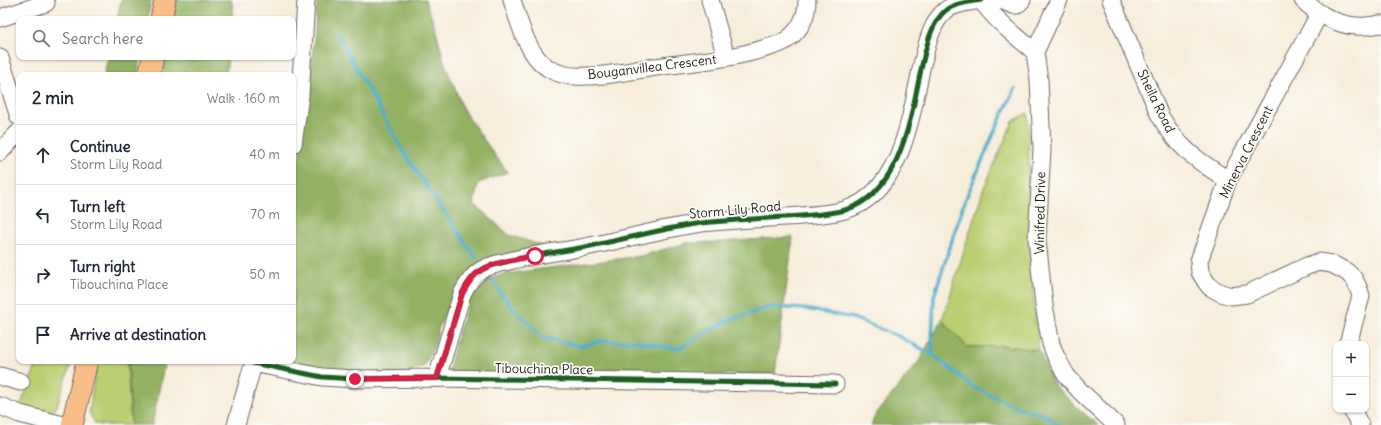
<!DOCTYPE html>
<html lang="en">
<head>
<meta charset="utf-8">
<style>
  :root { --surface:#fff; --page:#f2f2f3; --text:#1f2937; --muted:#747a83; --line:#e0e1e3 }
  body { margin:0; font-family:Delius,sans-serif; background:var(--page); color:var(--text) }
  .controls { position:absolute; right:12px; bottom:12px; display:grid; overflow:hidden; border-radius:8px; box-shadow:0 1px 3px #0004 }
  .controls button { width:36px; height:36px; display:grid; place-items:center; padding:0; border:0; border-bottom:1px solid var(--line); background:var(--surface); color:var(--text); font:20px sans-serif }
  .stop { position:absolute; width:12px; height:12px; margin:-9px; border:3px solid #e11d48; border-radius:50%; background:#fff }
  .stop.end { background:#e11d48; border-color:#fff; box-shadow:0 1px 4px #0008 }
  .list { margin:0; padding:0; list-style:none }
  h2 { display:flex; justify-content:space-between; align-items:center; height:52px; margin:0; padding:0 16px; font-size:17px }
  h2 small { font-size:13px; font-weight:400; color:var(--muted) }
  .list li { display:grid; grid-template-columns:26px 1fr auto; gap:12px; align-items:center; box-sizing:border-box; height:60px; padding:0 16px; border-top:1px solid var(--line) }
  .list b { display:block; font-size:15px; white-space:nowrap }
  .list p { margin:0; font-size:13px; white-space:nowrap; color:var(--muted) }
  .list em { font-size:13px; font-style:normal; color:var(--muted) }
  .icon { flex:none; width:22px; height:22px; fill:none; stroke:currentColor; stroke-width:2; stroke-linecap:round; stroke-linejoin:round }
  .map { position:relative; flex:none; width:1381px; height:425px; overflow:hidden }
  .search { position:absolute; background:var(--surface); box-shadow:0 1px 3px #0004; left:16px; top:16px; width:280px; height:44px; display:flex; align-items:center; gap:10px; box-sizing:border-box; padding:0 14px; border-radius:8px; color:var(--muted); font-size:15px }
  .panel { position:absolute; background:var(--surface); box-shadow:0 1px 3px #0004; left:16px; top:72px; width:280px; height:292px; border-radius:8px }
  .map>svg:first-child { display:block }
  .green { fill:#bace72; stroke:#6b7547 }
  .forest { fill:#93b164; stroke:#586640 }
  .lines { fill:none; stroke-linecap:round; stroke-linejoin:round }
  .stream { stroke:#4baeca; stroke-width:3.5 }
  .minor-casing { stroke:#69655f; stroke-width:19 }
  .major-casing { stroke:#69655f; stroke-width:23 }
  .minor { stroke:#fff; stroke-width:17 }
  .major { stroke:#f8bd89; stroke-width:21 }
  .cycleway-casing { stroke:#fdfcf7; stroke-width:8 }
  .cycleway { stroke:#1b5e20; stroke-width:5 }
  .route { stroke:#e11d48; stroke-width:5 }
  .labels { text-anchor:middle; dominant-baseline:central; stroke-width:3.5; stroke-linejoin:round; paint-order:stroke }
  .street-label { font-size:13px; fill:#1c1c1c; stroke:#fdfcf7 }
</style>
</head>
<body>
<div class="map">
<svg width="1381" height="425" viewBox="0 0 1381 425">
  <rect width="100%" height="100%" fill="#fdfcf7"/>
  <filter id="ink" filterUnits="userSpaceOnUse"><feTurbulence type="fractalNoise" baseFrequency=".025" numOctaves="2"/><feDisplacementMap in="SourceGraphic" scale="8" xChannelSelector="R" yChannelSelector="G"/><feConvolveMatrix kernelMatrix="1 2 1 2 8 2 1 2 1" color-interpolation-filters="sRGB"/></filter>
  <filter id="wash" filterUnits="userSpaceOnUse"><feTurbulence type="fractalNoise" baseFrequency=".012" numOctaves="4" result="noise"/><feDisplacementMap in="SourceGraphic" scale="16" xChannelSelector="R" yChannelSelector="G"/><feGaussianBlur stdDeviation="0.9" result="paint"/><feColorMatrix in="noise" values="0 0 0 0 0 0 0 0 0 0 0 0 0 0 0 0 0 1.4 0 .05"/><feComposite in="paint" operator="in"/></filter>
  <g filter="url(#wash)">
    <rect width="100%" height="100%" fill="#f7eddb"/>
    <path class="green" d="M1028 113 1031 273 1039 350 1004 346 967 347 942 320 983 190 1013 121Z
      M38 361H72L57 406 51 415 19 409Z
      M97 361H127L131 425H100L95 423 89 413Z"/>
    <path class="forest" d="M121 0H151L148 19H117Z
      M175 0H231L233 7 232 19H171Z
      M317 0H425L435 27 445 64 464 111 494 154 508 172 478 183 474 204 509 235 553 249 460 282 438 329 435 345 424 366 404 374H354L280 361H293V206L314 42Z
      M108 57H140L137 75H104Z
      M164 57H228L226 75H160Z
      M793 237 775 374 640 376 448 373 458 334 470 298 483 281 504 274 641 256 686 243 718 242Z
      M942 320 967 347 1004 346 1039 350 1053 384 1080 410 1098 425H871L876 414 919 361Z
      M128 361H165L152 425H131Z"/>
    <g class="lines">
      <path class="stream" d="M337 34 406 156 476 258
        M491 279 509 304 542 337 581 346 601 341H637L678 349 726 321 769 307 805 309 853 318 898 336 933 355 973 387 1019 408 1045 415 1059 425
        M933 355 932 341 934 296 964 203 996 128 1015 89"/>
    </g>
  </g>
  <g filter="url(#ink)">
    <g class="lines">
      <defs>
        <path id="minor" d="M512 0C519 22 528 56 548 68 559 75 574 77 586 76 607 76 629 71 649 68 688 62 729 60 766 48 773 46 782 44 788 39 801 29 807 16 807 0
          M710 0 726 57
          M981 0C996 21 1016 36 1035 52L1039 80 1042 149 1037 239 1044 305 1051 344 1056 357 1066 375 1080 391 1116 425
          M1001 0 1013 5H1017L1022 0
          M1111 0 1160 116C1180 150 1197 160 1228 180
          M1303 0C1316 13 1337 25 1356 26 1364 27 1373 25 1381 24
          M1320 13 1228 180 1199 261 1200 272 1206 282 1210 287 1221 293 1231 296 1247 294 1307 266 1319 262 1332 264 1347 272 1354 279 1358 287 1361 296 1348 344
          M0 18 46 3
          M1035 52 1059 0
          M0 58 19 117
          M293 144 300 96 306 0
          M0 152 19 132
          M253 363 322 377 355 379 437 378 835 384
          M0 376 21 382
          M437 378 462 294C467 284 473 274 483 269 491 265 500 263 509 261 537 254 567 251 595 245 630 238 665 228 701 223 729 220 757 219 785 217 805 216 825 215 845 210 902 193 911 114 922 65 926 48 931 22 946 10 955 3 970 2 981 0
          M0 406 20 414 63 425
          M1352 410 1360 425
          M236 425 254 361"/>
        <path id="major" d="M161 19 165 0
          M149 75 153 57
          M72 425 87 361"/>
      </defs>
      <use href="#minor" class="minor-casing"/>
      <use href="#major" class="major-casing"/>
      <use href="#minor" class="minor"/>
      <use href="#major" class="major"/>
      <defs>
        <path id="cycleway" d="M253 363 322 377 355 379 437 378 835 384
          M437 378 462 294C467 284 473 274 483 269 491 265 500 263 509 261 537 254 567 251 595 245 630 238 665 228 701 223 729 220 757 219 785 217 805 216 825 215 845 210 902 193 911 114 922 65 926 48 931 22 946 10 955 3 970 2 981 0"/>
      </defs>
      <use href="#cycleway" class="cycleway-casing"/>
      <use href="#cycleway" class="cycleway"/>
    </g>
  </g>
  <g class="lines" filter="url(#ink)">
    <path class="route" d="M355 379 437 378 462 294C466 287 470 279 476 274 489 262 518 259 535 256"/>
  </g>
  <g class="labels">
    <g class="street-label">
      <text transform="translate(652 67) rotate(-7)">Bouganvillea Crescent</text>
      <text transform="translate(1156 101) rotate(64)">Sheila Road</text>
      <text transform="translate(1246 152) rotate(-63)">Minerva Crescent</text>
      <text transform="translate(735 210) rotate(-5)">Storm Lily Road</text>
      <text transform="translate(1040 213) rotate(-89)">Winifred Drive</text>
      <text transform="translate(544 369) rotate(1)">Tibouchina Place</text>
    </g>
  </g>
</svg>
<div class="controls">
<button>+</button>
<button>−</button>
</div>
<div class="stop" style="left:535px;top:256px"></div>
<div class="stop end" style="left:355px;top:379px"></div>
<div class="search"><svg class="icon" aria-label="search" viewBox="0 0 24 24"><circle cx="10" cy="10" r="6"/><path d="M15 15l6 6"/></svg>Search here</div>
<section class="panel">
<h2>2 min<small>Walk · 160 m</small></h2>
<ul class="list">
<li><svg class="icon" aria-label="ahead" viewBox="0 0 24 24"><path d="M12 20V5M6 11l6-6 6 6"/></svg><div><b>Continue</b><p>Storm Lily Road</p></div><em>40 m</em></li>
<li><svg class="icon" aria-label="left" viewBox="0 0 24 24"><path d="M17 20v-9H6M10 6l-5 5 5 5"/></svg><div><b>Turn left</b><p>Storm Lily Road</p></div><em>70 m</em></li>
<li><svg class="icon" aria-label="right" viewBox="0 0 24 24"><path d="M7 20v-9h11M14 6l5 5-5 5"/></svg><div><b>Turn right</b><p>Tibouchina Place</p></div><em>50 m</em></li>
<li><svg class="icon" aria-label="arrive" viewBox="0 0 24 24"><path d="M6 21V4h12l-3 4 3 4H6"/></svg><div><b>Arrive at destination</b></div></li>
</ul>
</section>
</div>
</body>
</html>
